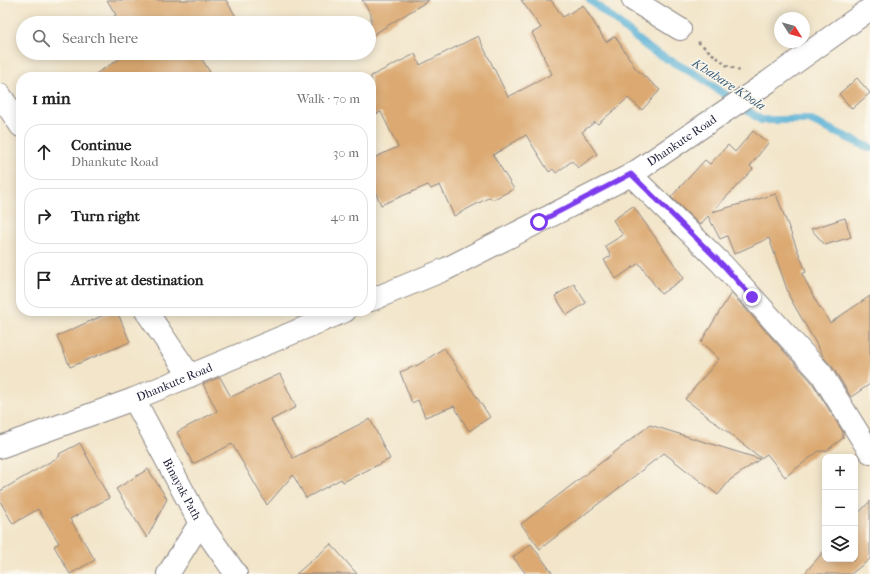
<!DOCTYPE html>
<html lang="en">
<head>
<meta charset="utf-8">
<style>
  :root { --surface:#fff; --page:#f2f2f2; --text:#222; --muted:#767676; --line:#e0e0e0 }
  body { margin:0; font-family:"IM FELL French Canon",serif; background:var(--page); color:var(--text) }
  .controls { position:absolute; right:12px; bottom:12px; display:grid; overflow:hidden; border-radius:8px; box-shadow:0 2px 10px #0003 }
  .controls button { width:36px; height:36px; display:grid; place-items:center; padding:0; border:0; border-bottom:1px solid var(--line); background:var(--surface); color:var(--text); font:20px sans-serif }
  .compass { position:absolute; left:774px; top:12px; width:36px; height:36px; border-radius:50%; background:var(--surface); box-shadow:0 2px 10px #0003; rotate:127deg }
  .stop { position:absolute; width:12px; height:12px; margin:-9px; border:3px solid #7c3aed; border-radius:50%; background:#fff }
  .stop.end { background:#7c3aed; border-color:#fff; box-shadow:0 1px 4px #0008 }
  .list { margin:0; padding:0; list-style:none }
  h2 { display:flex; justify-content:space-between; align-items:center; height:52px; margin:0; padding:0 16px; font-size:17px }
  h2 small { font-size:13px; font-weight:400; color:var(--muted) }
  .list li { display:grid; grid-template-columns:26px 1fr auto; gap:12px; align-items:center; box-sizing:border-box; height:56px; margin:0 8px 8px; padding:0 8px; border:1px solid var(--line); border-radius:16px }
  .list b { display:block; font-size:15px; white-space:nowrap }
  .list p { margin:0; font-size:13px; white-space:nowrap; color:var(--muted) }
  .list em { font-size:13px; font-style:normal; color:var(--muted) }
  .icon { flex:none; width:22px; height:22px; fill:none; stroke:currentColor; stroke-width:2; stroke-linecap:round; stroke-linejoin:round }
  .map { position:relative; flex:none; width:870px; height:574px; overflow:hidden }
  .search { position:absolute; background:var(--surface); box-shadow:0 2px 10px #0003; left:16px; top:16px; width:360px; height:44px; display:flex; align-items:center; gap:10px; box-sizing:border-box; padding:0 14px; border-radius:22px; color:var(--muted); font-size:15px }
  .panel { position:absolute; background:var(--surface); box-shadow:0 2px 10px #0003; left:16px; top:72px; width:360px; height:244px; border-radius:16px }
  .map>svg:first-child { display:block }
  .lines { fill:none; stroke-linecap:round; stroke-linejoin:round }
  .stream { stroke:#58b0d5; stroke-width:8 }
  .building { fill:#dba971 }
  .minor-casing { stroke:#8a8482; stroke-width:24 }
  .major-casing { stroke:#8a8482; stroke-width:24 }
  .path { stroke:#8a8482; stroke-width:2.5; stroke-dasharray:3 3; stroke-linecap:butt }
  .minor { stroke:#fff; stroke-width:22 }
  .major { stroke:#fff; stroke-width:22 }
  .route { stroke:#7c3aed; stroke-width:5 }
  .labels { text-anchor:middle; dominant-baseline:central; stroke-width:3; stroke-linejoin:round; paint-order:stroke }
  .street-label { font-size:12px; fill:#22223b; stroke:#fbf7ec }
  .water-label { font-size:13px; font-style:italic; fill:#385b79; stroke:#fbf7ec }
</style>
</head>
<body>
<div class="map">
<svg width="870" height="574" viewBox="0 0 870 574">
  <rect width="100%" height="100%" fill="#fbf7ec"/>
  <filter id="ink" filterUnits="userSpaceOnUse"><feTurbulence type="fractalNoise" baseFrequency=".025" numOctaves="2"/><feDisplacementMap in="SourceGraphic" scale="8" xChannelSelector="R" yChannelSelector="G"/><feConvolveMatrix kernelMatrix="1 2 1 2 8 2 1 2 1" color-interpolation-filters="sRGB"/></filter>
  <filter id="wash" filterUnits="userSpaceOnUse"><feTurbulence type="fractalNoise" baseFrequency=".012" numOctaves="4" result="noise"/><feDisplacementMap in="SourceGraphic" scale="16" xChannelSelector="R" yChannelSelector="G"/><feGaussianBlur stdDeviation="0.9" result="paint"/><feColorMatrix in="noise" values="0 0 0 0 0 0 0 0 0 0 0 0 0 0 0 0 0 1.4 0 .05"/><feComposite in="paint" operator="in"/></filter>
  <g filter="url(#wash)">
    <rect width="100%" height="100%" fill="#f2e5c9"/>
    <g class="lines">
      <path class="stream" d="M590 0 651 50 700 77 761 120H809L870 148"/>
    </g>
    <g id="blocks">
      <path class="building" d="M107 0H226L240 23H104L116 15Z
        M362 0H429L371 36V14Z
        M521 0H551L563 17 583 5 606 42 615 36 636 69 660 90 642 110 628 98 598 124 595 122 582 132 597 154 578 168 572 161 556 173 553 169 549 172 526 135 493 155 514 189 492 200 490 197 454 216 440 185 431 189 428 185 381 205 371 182V159L398 147 381 112 371 116V76L415 54 420 65 478 36 508 97 552 74 543 56H544L532 33 541 28Z
        M122 53H198L213 77H91L124 56Z
        M857 78 870 93 852 109 839 94Z
        M753 131 768 143 750 166 753 169 712 212 776 194 806 272 802 274 817 303 830 323 870 296V384L851 397 832 366 825 359 790 298 769 238 734 254 727 236 720 239 708 216 700 225 671 197 705 160 710 164 728 145 735 152Z
        M633 206 684 278 661 294 639 263 616 279 604 260 611 256 605 246 623 235 613 220Z
        M845 218 851 237 825 245 811 229Z
        M574 284 586 303 567 315 555 296Z
        M731 293 811 381 843 432V438L826 451H819L785 477 767 454 761 458 685 399 719 359 701 342Z
        M113 311H117L130 342 70 367 57 336Z
        M444 348 490 417 469 431 454 406 425 417 418 400 412 403 400 372 418 365Z
        M280 374 296 407 271 420 293 458 370 419 390 459 343 482 341 479 306 498 293 475 267 505 232 444 193 464 177 432 217 411 203 384 220 377 231 397Z
        M650 425 760 459 730 480 718 495 664 453 540 549 521 524Z
        M80 443 109 498 70 519 95 560 70 574 54 546 59 543 38 509 13 524 0 501V491L60 456 59 454Z
        M148 469 167 499 147 538 116 489Z
        M870 501V559L851 574H804L825 550V559H855V517Z
        M331 544 357 574H296Z
        M531 544 553 574H526L513 557Z"/>
    </g>
  </g>
  <g filter="url(#ink)">
    <use href="#blocks" fill-opacity="0" stroke="#8a8482" stroke-width="1"/>
    <g class="lines">
      <defs>
        <g id="minor">
          <path d="M633 0 680 29"/>
          <path d="M0 95 21 126"/>
          <path d="M631 175 722 264 821 373 870 452"/>
          <path d="M146 311 190 376"/>
          <path id="s1" d="M134 399 200 523 236 574"/>
          <path d="M168 574 200 523"/>
        </g>
        <g id="major">
          <path id="s2" d="M371 300 446 269 631 175 768 82 870 9"/>
          <path id="s3" d="M0 447 134 399 345 311"/>
        </g>
      </defs>
      <use href="#minor" class="minor-casing"/>
      <use href="#major" class="major-casing"/>
      <path class="path" d="M698 42 726 65 740 71"/>
      <use href="#minor" class="minor"/>
      <use href="#major" class="major"/>
    </g>
  </g>
  <g class="lines" filter="url(#ink)">
    <path class="route" d="M539 222 631 174 722 264 752 297"/>
  </g>
  <g class="labels">
    <g class="street-label">
      <text stroke="none"><textPath href="#s2" startOffset="350">Dhankute Road</textPath></text>
      <text stroke="none"><textPath href="#s3" startOffset="186">Dhankute Road</textPath></text>
      <text stroke="none"><textPath href="#s1" startOffset="102">Binayak Path</textPath></text>
    </g>
    <g class="water-label">
      <text transform="translate(729 84) rotate(33)">Khahare Khola</text>
    </g>
  </g>
</svg>
<div class="controls">
<button>+</button>
<button>−</button>
<button><svg class="icon" aria-label="layers" viewBox="0 0 24 24"><path d="M12 4l9 5-9 5-9-5zM3 14l9 5 9-5"/></svg></button>
</div>
<svg class="compass" viewBox="-18 -18 36 36"><path d="M0-13l5 13h-10z" fill="#e53935"/><path d="M0 13l5-13h-10z" fill="#767676"/></svg>
<div class="stop" style="left:539px;top:222px"></div>
<div class="stop end" style="left:752px;top:297px"></div>
<div class="search"><svg class="icon" aria-label="search" viewBox="0 0 24 24"><circle cx="10" cy="10" r="6"/><path d="M15 15l6 6"/></svg>Search here</div>
<section class="panel">
<h2>1 min<small>Walk · 70 m</small></h2>
<ul class="list">
<li><svg class="icon" aria-label="ahead" viewBox="0 0 24 24"><path d="M12 20V5M6 11l6-6 6 6"/></svg><div><b>Continue</b><p>Dhankute Road</p></div><em>30 m</em></li>
<li><svg class="icon" aria-label="right" viewBox="0 0 24 24"><path d="M7 20v-9h11M14 6l5 5-5 5"/></svg><div><b>Turn right</b></div><em>40 m</em></li>
<li><svg class="icon" aria-label="arrive" viewBox="0 0 24 24"><path d="M6 21V4h12l-3 4 3 4H6"/></svg><div><b>Arrive at destination</b></div></li>
</ul>
</section>
</div>
</body>
</html>
